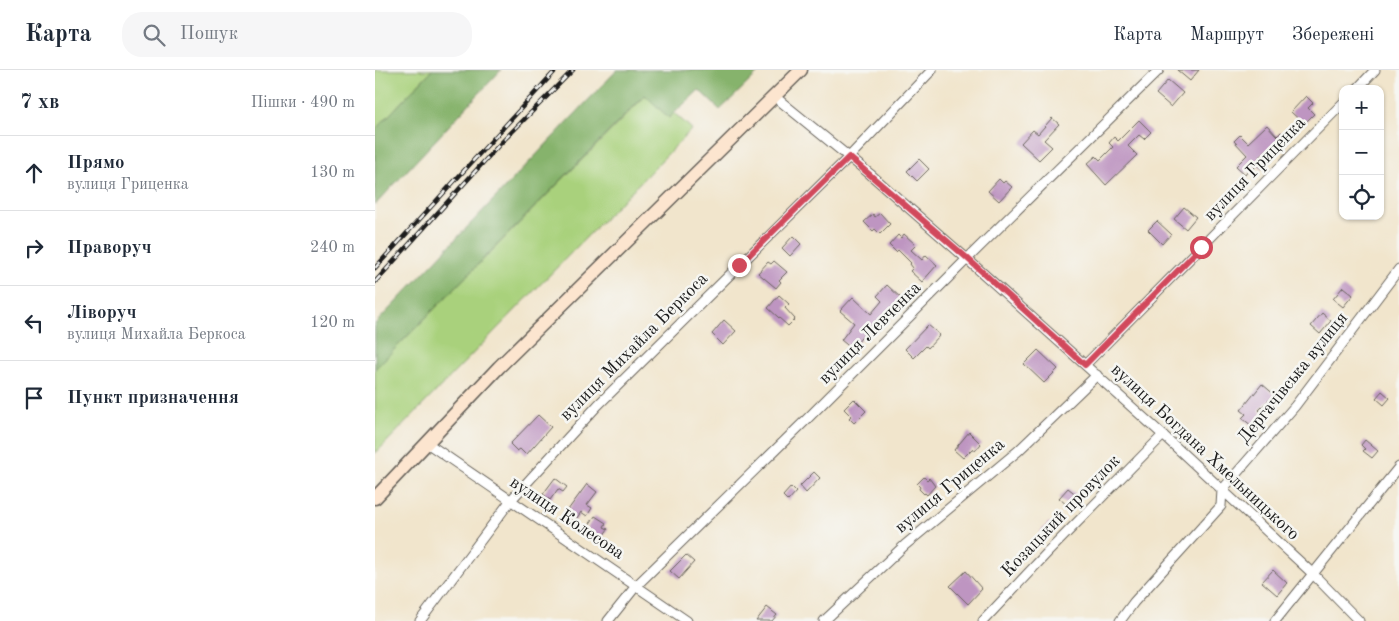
<!DOCTYPE html>
<html lang="uk">
<head>
<meta charset="utf-8">
<style>
  :root { --surface:#fff; --page:#f6f6f7; --text:#1f2937; --muted:#747a83; --line:#e0e1e3 }
  body { margin:0; font-family:"Old Standard TT",serif; background:var(--page); color:var(--text) }
  .controls { position:absolute; right:15px; top:15px; display:grid; overflow:hidden; border-radius:10px; box-shadow:0 1px 4px #0004 }
  .controls button { width:45px; height:45px; display:grid; place-items:center; padding:0; border:0; border-bottom:1px solid var(--line); background:var(--surface); color:var(--text); font:25px sans-serif }
  .stop { position:absolute; width:15px; height:15px; margin:-11px; border:4px solid #d1495b; border-radius:50%; background:#fff }
  .stop.end { background:#d1495b; border-color:#fff; box-shadow:0 1px 5px #0008 }
  .list { margin:0; padding:0; list-style:none }
  h2 { display:flex; justify-content:space-between; align-items:center; height:65px; margin:0; padding:0 20px; font-size:21px }
  h2 small { font-size:16px; font-weight:400; color:var(--muted) }
  .list li { display:grid; grid-template-columns:32px 1fr auto; gap:15px; align-items:center; box-sizing:border-box; height:75px; padding:0 20px; border-top:1px solid var(--line) }
  .list b { display:block; font-size:19px; white-space:nowrap }
  .list p { margin:0; font-size:16px; white-space:nowrap; color:var(--muted) }
  .list em { font-size:16px; font-style:normal; color:var(--muted) }
  .icon { flex:none; width:28px; height:28px; fill:none; stroke:currentColor; stroke-width:2; stroke-linecap:round; stroke-linejoin:round }
  .map { position:relative; flex:none; width:1024px; height:551px; overflow:hidden }
  header { display:flex; align-items:center; gap:30px; box-sizing:border-box; height:70px; padding:0 25px; background:var(--surface); border-bottom:1px solid var(--line) }
  header strong { font-size:24px }
  nav { display:flex; gap:28px; margin-inline-start:auto; font-size:18px }
  .search { width:350px; height:45px; background:var(--page); display:flex; align-items:center; gap:12px; box-sizing:border-box; padding:0 18px; border-radius:20px; color:var(--muted); font-size:19px }
  main { display:flex }
  aside { flex:1; background:var(--surface) }
  .map>svg:first-child { display:block }
  .green { fill:#a9d17c; stroke:#62764c }
  .forest { fill:#86b36c; stroke:#516844 }
  .building { fill:#be95c1 }
  .lines { fill:none; stroke-linecap:round; stroke-linejoin:round }
  .street-casing { stroke:#67625a; stroke-width:11 }
  .secondary-casing { stroke:#67625a; stroke-width:15 }
  .street { stroke:#fff; stroke-width:9 }
  .secondary { stroke:#fce5cf; stroke-width:12 }
  .rail-casing { stroke:#1c1c1c; stroke-width:4.5 }
  .rail { stroke:#f6f6f2; stroke-width:2.5; stroke-dasharray:8; stroke-linecap:butt }
  .route { stroke:#d1495b; stroke-width:6 }
  .labels { text-anchor:middle; dominant-baseline:central; stroke-width:5; stroke-linejoin:round; paint-order:stroke }
  .street-label { font-size:18px; fill:#1c1c1c; stroke:#f6f6f2 }
</style>
</head>
<body>
<header>
<strong>Карта</strong>
<div class="search"><svg class="icon" aria-label="search" viewBox="0 0 24 24"><circle cx="10" cy="10" r="6"/><path d="M15 15l6 6"/></svg>Пошук</div>
<nav><a>Карта</a><a>Маршрут</a><a>Збережені</a></nav>
</header>
<main>
<aside>
<h2>7 хв<small>Пішки · 490 m</small></h2>
<ul class="list">
<li><svg class="icon" aria-label="ahead" viewBox="0 0 24 24"><path d="M12 20V5M6 11l6-6 6 6"/></svg><div><b>Прямо</b><p>вулиця Гриценка</p></div><em>130 m</em></li>
<li><svg class="icon" aria-label="right" viewBox="0 0 24 24"><path d="M7 20v-9h11M14 6l5 5-5 5"/></svg><div><b>Праворуч</b></div><em>240 m</em></li>
<li><svg class="icon" aria-label="left" viewBox="0 0 24 24"><path d="M17 20v-9H6M10 6l-5 5 5 5"/></svg><div><b>Ліворуч</b><p>вулиця Михайла Беркоса</p></div><em>120 m</em></li>
<li><svg class="icon" aria-label="arrive" viewBox="0 0 24 24"><path d="M6 21V4h12l-3 4 3 4H6"/></svg><div><b>Пункт призначення</b></div></li>
</ul>
</aside>
<div class="map">
<svg width="1024" height="551" viewBox="0 0 1024 551">
  <rect width="100%" height="100%" fill="#f6f6f2"/>
  <filter id="ink" filterUnits="userSpaceOnUse"><feTurbulence type="fractalNoise" baseFrequency=".02" numOctaves="2"/><feDisplacementMap in="SourceGraphic" scale="10" xChannelSelector="R" yChannelSelector="G"/><feConvolveMatrix kernelMatrix="1 2 1 2 8 2 1 2 1" color-interpolation-filters="sRGB"/></filter>
  <filter id="wash" filterUnits="userSpaceOnUse"><feTurbulence type="fractalNoise" baseFrequency=".0096" numOctaves="4" result="noise"/><feDisplacementMap in="SourceGraphic" scale="20" xChannelSelector="R" yChannelSelector="G"/><feGaussianBlur stdDeviation="1.12" result="paint"/><feColorMatrix in="noise" values="0 0 0 0 0 0 0 0 0 0 0 0 0 0 0 0 0 1.4 0 .05"/><feComposite in="paint" operator="in"/></filter>
  <g filter="url(#wash)">
    <rect width="100%" height="100%" fill="#f1e5cc"/>
    <path class="green" d="M0 0H57L0 60Z
      M271 25 294 48 299 43 317 59 0 384V299Z"/>
    <path class="forest" d="M57 0H126L0 135V60Z
      M242 0H386L345 40 324 20 294 48 270 25 0 299V254Z"/>
    <g id="blocks">
      <path class="building" d="M802 0H824L815 11Z
        M793 10 808 23 796 37 781 24Z
        M931 26 938 33 933 38 939 44 929 54 916 42Z
        M677 48 684 54 669 70 677 77 664 90 646 73 658 60 663 64Z
        M764 50 776 62 769 69 764 65 753 76 762 85 731 115 712 94 721 86 725 90 738 77 734 73 739 67 743 71Z
        M892 55 902 66 906 62 914 71 906 81 899 74 884 87 892 94 887 99 882 95 875 102 873 100 870 104 861 96 872 85 859 71 865 65 873 73Z
        M544 89 554 99 542 111 532 101Z
        M624 109 628 113 630 111 637 117 624 131 613 121Z
        M809 137 821 147 811 159 799 149Z
        M505 143 515 154 505 164 500 159 498 161 489 152 498 144 500 147Z
        M782 151 796 164 787 174 773 160Z
        M529 164 541 175 536 180 547 190 551 185 562 195 547 212 535 201 538 198 535 194 536 193 523 180 521 182 514 175 523 165 526 168Z
        M418 166 426 174 415 186 407 178Z
        M399 191 412 202 404 210 406 212 401 218 383 203 393 192 396 194Z
        M512 215 528 230 514 245 516 247 502 262 496 256 477 279 466 270 479 253 465 241 478 227 496 244 507 231 502 226Z
        M968 217 978 225 968 237 958 229Z
        M404 225 414 234 410 238 420 249 413 256 393 238Z
        M947 243 956 251 945 264 936 256Z
        M349 250 361 261 348 275 337 264Z
        M553 255 565 265 553 278 551 276 539 288 530 279Z
        M663 280 683 299 669 313 649 294Z
        M887 314 901 326 896 331 894 330 884 340 887 343 877 356 867 348 871 344 866 340Z
        M1007 321 1015 328 1009 335 1001 328Z
        M479 329 491 341 479 353 474 348 476 346 469 339Z
        M163 345 176 357 151 385 145 379 142 381 135 374Z
        M594 362 606 374 600 381 598 378 588 388 579 380Z
        M990 370 1003 381 997 388 988 381 990 379 986 375Z
        M439 402 445 408 431 423 425 416Z
        M549 407 552 410 554 408 560 416 552 425 550 423 549 424 544 419 545 417 542 414Z
        M180 408 192 417 188 422 183 419 175 430 168 424Z
        M212 414 222 422 212 435 217 438 212 446 206 442 200 451 190 444Z
        M416 417 421 422 413 431 408 426Z
        M693 418 703 426 694 437 684 428Z
        M220 446 231 453 229 457 233 459 226 469 212 458Z
        M674 452 679 457 669 467 664 463Z
        M311 485 319 492 304 509 295 501Z
        M898 500 912 513 902 525 887 512Z
        M591 501 607 519 593 534 575 516Z
        M392 537 402 545 397 551H381Z"/>
    </g>
  </g>
  <g filter="url(#ink)">
    <use href="#blocks" fill-opacity="0" stroke="#67625a" stroke-width="1"/>
    <g class="lines">
      <defs>
        <path id="street" d="M982 19 1000 0
          M399 26 495 104 592 189 788 365 937 503 984 551
          M710 295 968 33
          M52 373 312 551
          M45 551 136 430 223 335 474 87 557 0
          M233 551 261 516 432 349 592 189 784 0
          M449 551 530 475 643 381 722 305
          M608 551 673 482 788 365
          M745 551 759 532 846 436 847 420 920 336 1024 199
          M900 551 1024 397"/>
        <path id="secondary" d="M0 428 124 297 426 0"/>
      </defs>
      <use href="#street" class="street-casing"/>
      <use href="#secondary" class="secondary-casing"/>
      <use href="#street" class="street"/>
      <use href="#secondary" class="secondary"/>
      <defs>
        <path id="rail" d="M0 198 181 0
          M0 212 124 75 198 0"/>
      </defs>
      <use href="#rail" class="rail-casing"/>
      <use href="#rail" class="rail"/>
    </g>
  </g>
  <g class="lines" filter="url(#ink)">
    <path class="route" d="M364 195 474 87 592 188 710 295 826 177"/>
  </g>
  <g class="labels">
    <g class="street-label">
      <text transform="translate(880 99) rotate(-46)">вулиця Гриценка</text>
      <text transform="translate(495 263) rotate(-45)">вулиця Левченка</text>
      <text transform="translate(259 277) rotate(-45)">вулиця Михайла Беркоса</text>
      <text transform="translate(918 308) rotate(-51)">Дергачівська вулиця</text>
      <text transform="translate(830 382) rotate(43)">вулиця Богдана Хмельницького</text>
      <text transform="translate(575 416) rotate(-40)">вулиця Гриценка</text>
      <text transform="translate(686 446) rotate(-46)">Козацький провулок</text>
      <text transform="translate(192 448) rotate(34)">вулиця Колесова</text>
    </g>
  </g>
</svg>
<div class="controls">
<button>+</button>
<button>−</button>
<button><svg class="icon" aria-label="locate" viewBox="0 0 24 24"><circle cx="12" cy="12" r="6"/><path d="M12 2v4M12 18v4M2 12h4M18 12h4"/></svg></button>
</div>
<div class="stop" style="left:826px;top:177px"></div>
<div class="stop end" style="left:364px;top:195px"></div>
</div>
</main>
</body>
</html>
